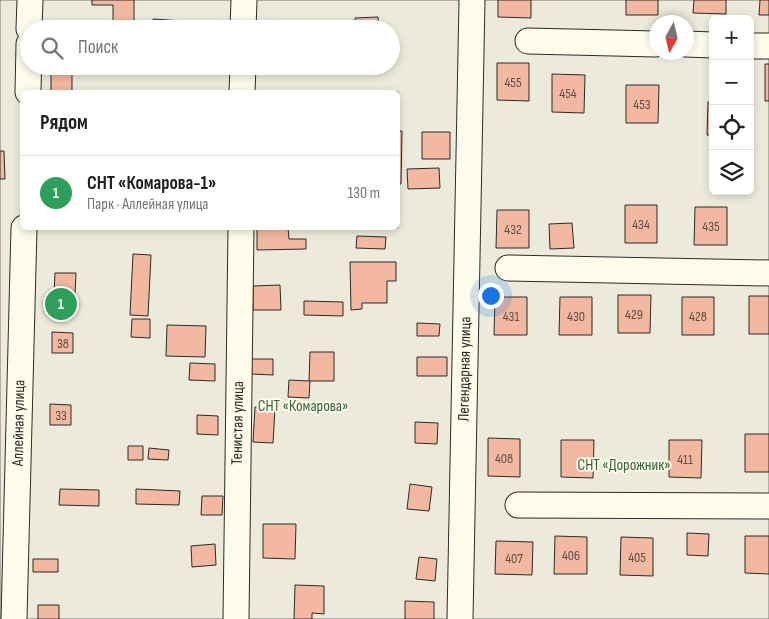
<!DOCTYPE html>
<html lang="ru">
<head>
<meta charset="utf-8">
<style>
  :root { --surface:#fff; --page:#f2f2f2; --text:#202124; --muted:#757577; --line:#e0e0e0; --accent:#111827 }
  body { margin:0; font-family:"Sofia Sans Condensed",sans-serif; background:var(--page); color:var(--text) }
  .controls { position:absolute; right:15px; top:15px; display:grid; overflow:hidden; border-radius:8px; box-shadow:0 2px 8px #0003 }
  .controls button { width:45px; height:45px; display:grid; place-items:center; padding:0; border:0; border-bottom:1px solid var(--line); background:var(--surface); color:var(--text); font:25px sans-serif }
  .compass { position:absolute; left:649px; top:15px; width:45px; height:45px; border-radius:50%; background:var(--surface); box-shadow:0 2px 8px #0003; rotate:188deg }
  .you { position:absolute; left:490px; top:295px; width:18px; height:18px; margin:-12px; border:4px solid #fff; border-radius:50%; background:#1a73e8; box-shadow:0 0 0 8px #1a73e833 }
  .badge { display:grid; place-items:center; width:32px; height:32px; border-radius:50%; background:var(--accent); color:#fff; font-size:16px; font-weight:700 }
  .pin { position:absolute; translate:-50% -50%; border:2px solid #fff; box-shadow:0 1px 5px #0006 }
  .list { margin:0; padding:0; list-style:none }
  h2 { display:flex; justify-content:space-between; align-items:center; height:65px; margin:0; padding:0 20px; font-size:21px }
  h2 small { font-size:16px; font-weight:400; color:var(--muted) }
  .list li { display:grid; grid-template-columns:32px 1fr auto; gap:15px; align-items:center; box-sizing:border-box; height:75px; padding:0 20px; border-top:1px solid var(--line) }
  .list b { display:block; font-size:19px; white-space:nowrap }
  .list p { margin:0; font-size:16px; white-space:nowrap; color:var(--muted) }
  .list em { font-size:16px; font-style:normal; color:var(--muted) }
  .icon { flex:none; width:28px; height:28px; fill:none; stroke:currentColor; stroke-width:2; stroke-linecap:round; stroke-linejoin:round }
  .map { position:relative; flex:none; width:769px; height:619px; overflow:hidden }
  .search { position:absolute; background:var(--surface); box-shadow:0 2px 8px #0003; left:20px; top:20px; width:380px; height:55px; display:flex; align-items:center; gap:12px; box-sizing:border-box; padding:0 18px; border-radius:28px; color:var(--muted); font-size:19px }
  .panel { position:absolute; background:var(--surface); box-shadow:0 2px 8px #0003; left:20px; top:90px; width:380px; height:140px; border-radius:8px }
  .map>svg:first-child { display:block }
  .green { fill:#ecebdb; stroke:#74746e; fill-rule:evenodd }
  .building { fill:#f2b8a0; stroke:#2b2b2b }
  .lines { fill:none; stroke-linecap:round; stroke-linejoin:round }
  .minor-casing { stroke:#2b2b2b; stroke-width:27 }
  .minor { stroke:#fdfbea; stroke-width:25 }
  .labels { text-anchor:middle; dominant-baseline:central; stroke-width:4; stroke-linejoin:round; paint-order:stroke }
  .number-label { font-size:14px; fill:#5d4e48 }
  .street-label { font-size:16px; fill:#2b2b2b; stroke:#fdfbea }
  .park-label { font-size:16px; fill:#34623c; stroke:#fdfbea }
</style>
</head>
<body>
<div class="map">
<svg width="769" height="619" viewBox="0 0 769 619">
  <rect width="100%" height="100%" fill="#fdfbea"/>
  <path class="green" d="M0 0H769V619H0ZM713 19H750V191H713ZM656 22H686V52H656ZM29 29H391V66H29ZM22 92H398V228H22Z"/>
  <path class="building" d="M92 0H134V25L113 24V5H92Z
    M498 0H531V18L498 17Z
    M626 0H658V15H626Z
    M694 0H726V14L693 13Z
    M760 0H769V15H759Z
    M378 17 379 29H355V18Z
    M153 19 183 21V29H153Z
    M206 24 225 27V29H205Z
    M497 63H529V101L497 100Z
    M765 64H769V101H765Z
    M51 72H72V92H51Z
    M552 74 585 75 584 113 552 112Z
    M626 85H659L658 123H626Z
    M708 102H713V135H707Z
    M398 131H402L401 184H398Z
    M422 132H450V159H422Z
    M0 151H4L5 179H0Z
    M439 168 440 188 408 189 407 169Z
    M625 205H657V243H625Z
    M695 207H727V245H694Z
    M497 210H529V248H496Z
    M572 223 574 248 550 249 549 224Z
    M257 228H288L289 239H306V249L257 250Z
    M357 236 386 237 385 249 356 248Z
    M133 254 151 255 148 316 130 315Z
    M350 262H396V281H387V303H362V309L351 310Z
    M55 273H76L75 294H54Z
    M280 285 281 310H253V286Z
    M618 295H651L650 333H618Z
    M749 296H769V334H749Z
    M495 297H527V335H494Z
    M560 297H592V335H559Z
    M682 297H714V335H682Z
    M304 301 343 302V316L304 315Z
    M132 319H150V338L131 337Z
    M417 323 440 324 439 336H417Z
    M167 325 206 326 205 357 166 356Z
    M52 332 73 333V353H52Z
    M310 352H334V381H309Z
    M417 357H447V376H417Z
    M251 359H273V375L251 374Z
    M190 363 215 364V381L189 380Z
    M289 380 310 381 309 398 288 397Z
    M50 404 71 405V425H50Z
    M255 407 275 408 273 443 253 442Z
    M197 415 218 416V435L197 434Z
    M415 422 438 423 437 444 415 443Z
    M745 434H769V472H745Z
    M488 438 520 439V477L488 476Z
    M561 440H594L593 478 561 477Z
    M669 440H702L701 478 669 477Z
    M128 446H143V460H128Z
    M149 448 169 450 168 460 148 459Z
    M410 484 432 487 429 511 407 509Z
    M60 489 99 490V506L59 505Z
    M136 489 180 491 179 505 136 504Z
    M202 496H223L222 515H201Z
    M263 524H296L295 559 263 558Z
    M687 533 709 534 708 556 687 555Z
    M555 536 587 537V574H554Z
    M745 536H769V574L745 573Z
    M621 537 653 538V576L620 575Z
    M496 541 533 542 532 575 495 574Z
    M215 544 216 565 192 567 191 546Z
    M419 557 437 559 435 581 416 579Z
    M33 559H58V572H33Z
    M295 585 324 586V614L312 613V619H294Z
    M405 601 434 602V619H405Z
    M38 605H59V619H38Z"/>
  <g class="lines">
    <defs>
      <path id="minor" d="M29 29 30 0
        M243 29 244 0
        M528 41 656 44
        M686 44 713 45
        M750 46H769
        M28 92 29 44
        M242 92 243 66
        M508 268 769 273
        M518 505 769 506
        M14 619 24 228
        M236 619 241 228
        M460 619 472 0"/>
    </defs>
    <use href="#minor" class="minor-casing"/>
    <use href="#minor" class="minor"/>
  </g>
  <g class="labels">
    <g class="number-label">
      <text x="513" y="82">455</text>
      <text x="568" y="93">454</text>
      <text x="642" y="104">453</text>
      <text x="641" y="224">434</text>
      <text x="711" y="226">435</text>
      <text x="513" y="229">432</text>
      <text x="634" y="314">429</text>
      <text x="511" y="316">431</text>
      <text x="576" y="316">430</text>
      <text x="698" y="316">428</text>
      <text x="63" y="343">38</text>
      <text x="61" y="415">33</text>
      <text x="504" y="458">408</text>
      <text x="685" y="459">411</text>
      <text x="571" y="555">406</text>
      <text x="637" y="557">405</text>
      <text x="514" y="558">407</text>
    </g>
    <g class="street-label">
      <text transform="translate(465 369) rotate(-89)">Легендарная улица</text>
      <text transform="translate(19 423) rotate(-89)">Аллейная улица</text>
      <text transform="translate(238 423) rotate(-89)">Тенистая улица</text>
    </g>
    <g class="park-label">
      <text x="303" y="406">СНТ «Комарова»</text>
      <text x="624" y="465">СНТ «Дорожник»</text>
    </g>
  </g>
</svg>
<div class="controls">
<button>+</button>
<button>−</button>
<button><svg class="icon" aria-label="locate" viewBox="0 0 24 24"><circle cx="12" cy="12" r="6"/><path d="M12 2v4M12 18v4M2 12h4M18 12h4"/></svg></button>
<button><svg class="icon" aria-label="layers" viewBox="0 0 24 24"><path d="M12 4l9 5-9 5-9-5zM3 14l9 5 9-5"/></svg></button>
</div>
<svg class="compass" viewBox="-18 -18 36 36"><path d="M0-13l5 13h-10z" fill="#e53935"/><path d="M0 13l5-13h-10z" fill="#757577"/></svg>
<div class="you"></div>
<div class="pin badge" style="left:61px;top:304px;background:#2e9e5b">1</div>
<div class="search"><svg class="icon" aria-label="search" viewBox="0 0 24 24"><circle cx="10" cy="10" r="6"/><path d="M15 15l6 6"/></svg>Поиск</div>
<section class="panel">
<h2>Рядом<small></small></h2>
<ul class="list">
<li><span class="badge" style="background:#2e9e5b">1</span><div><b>СНТ «Комарова-1»</b><p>Парк · Аллейная улица</p></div><em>130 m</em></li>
</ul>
</section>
</div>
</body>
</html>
